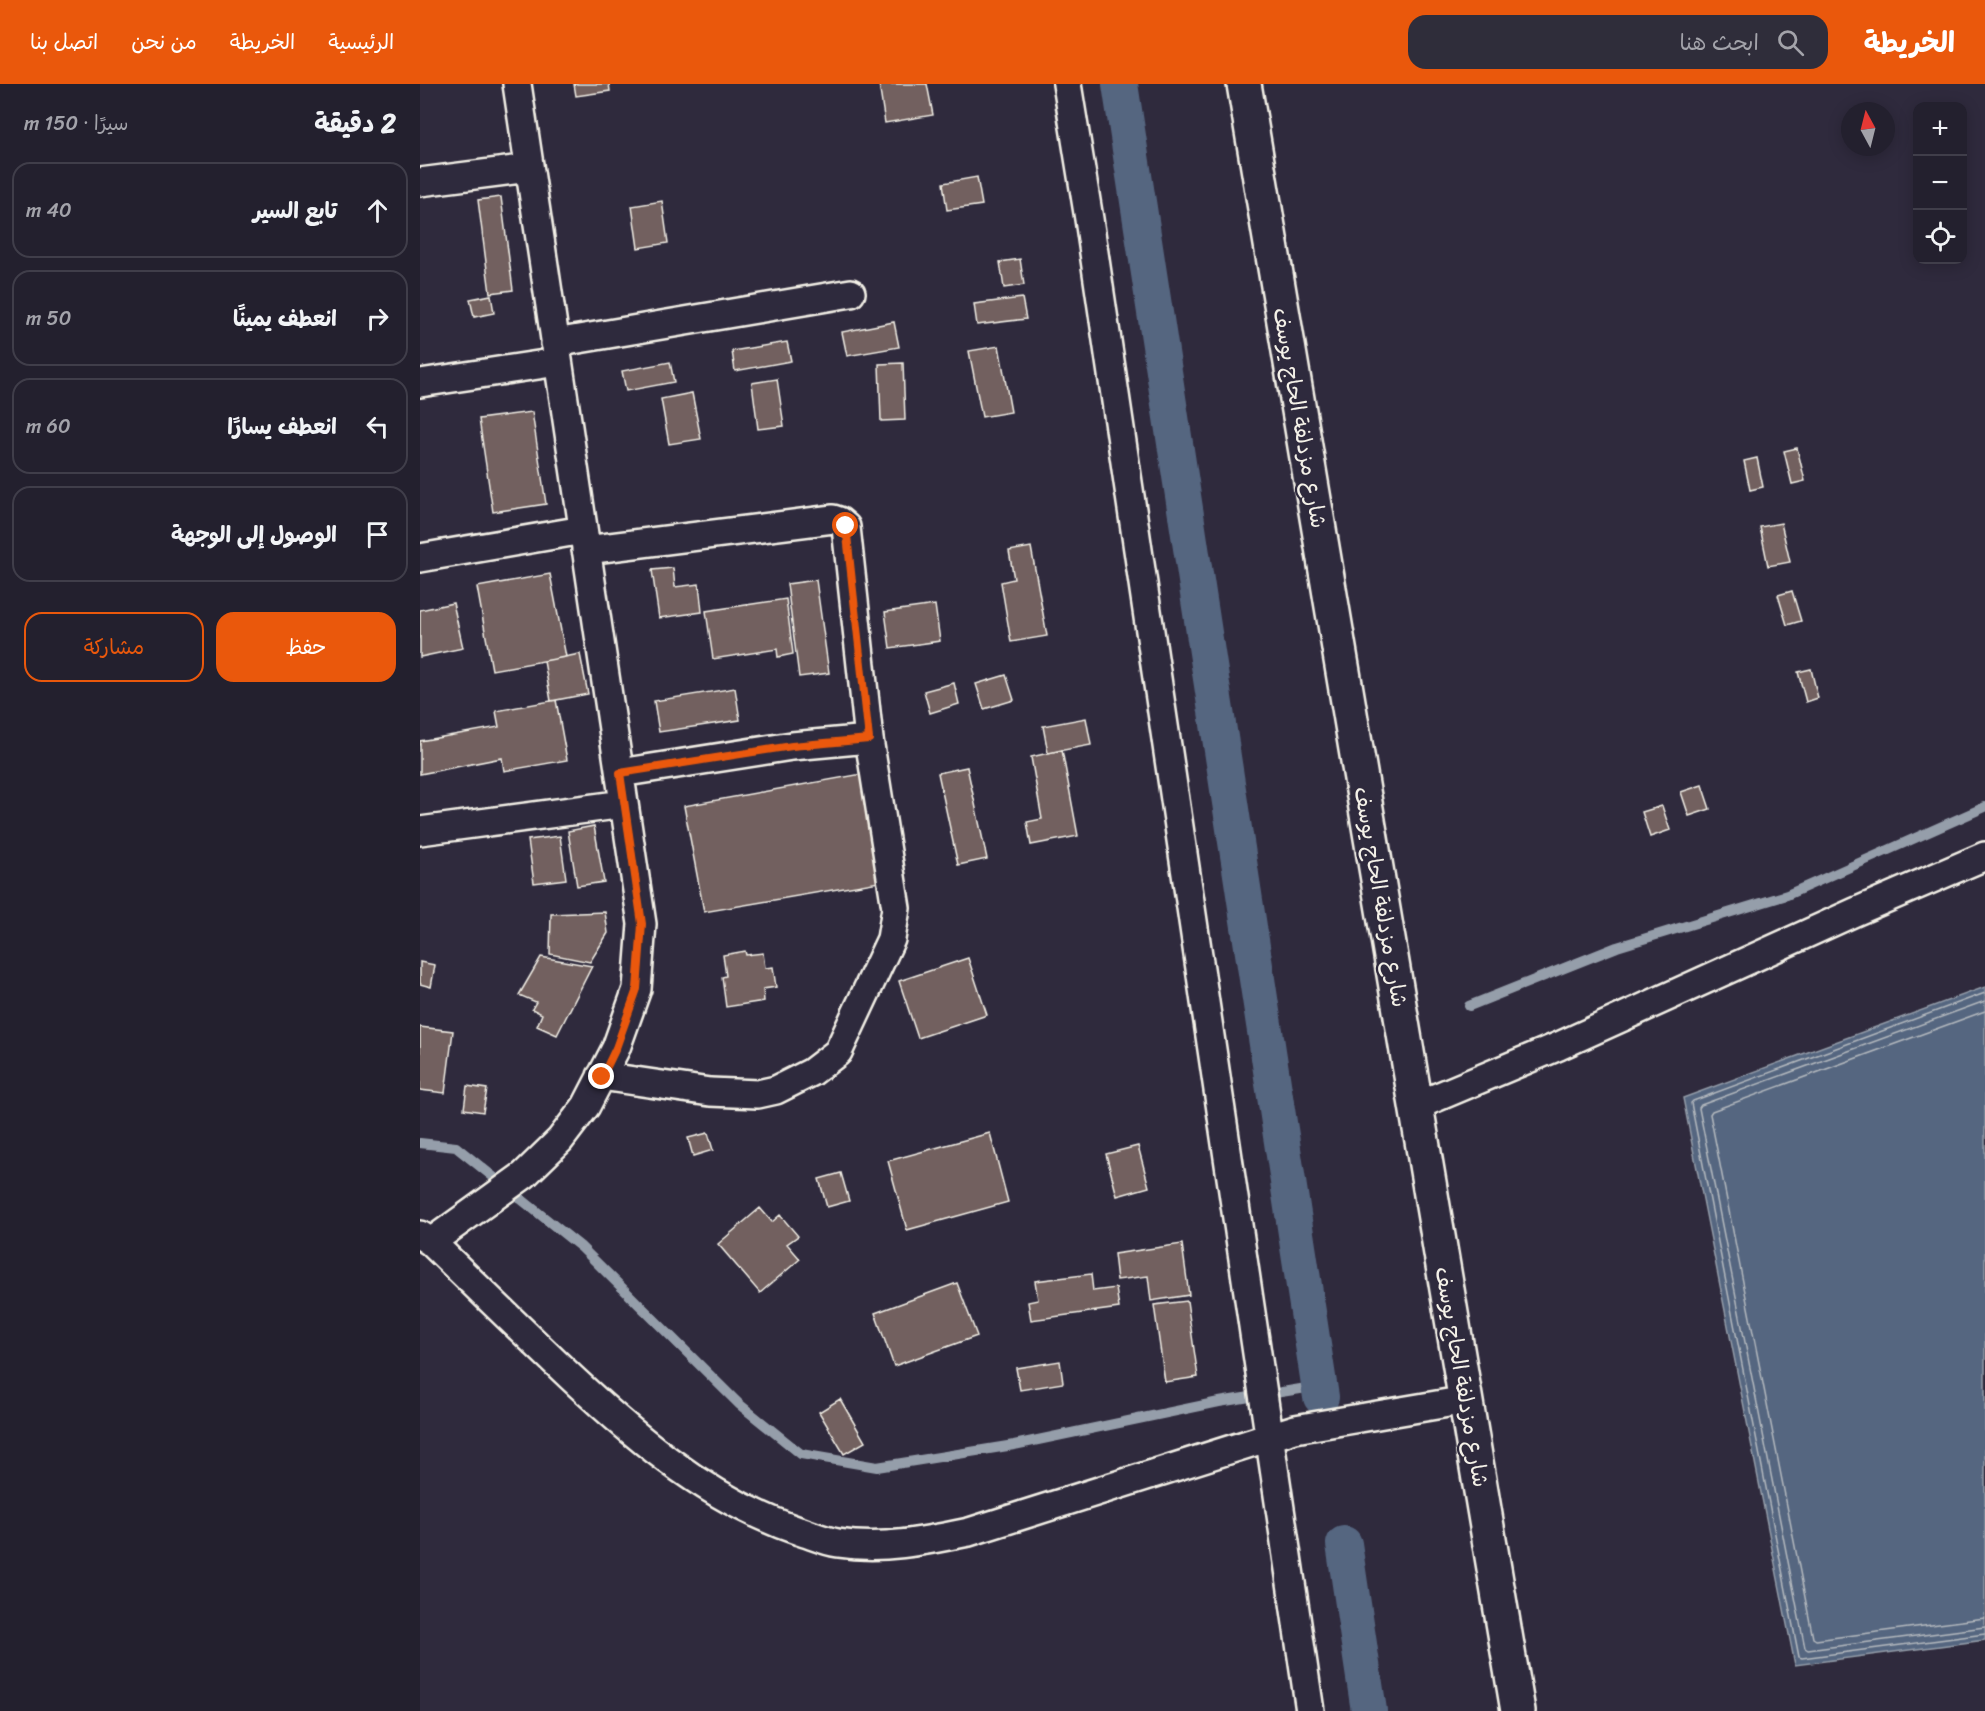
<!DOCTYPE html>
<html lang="ar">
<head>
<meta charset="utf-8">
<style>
  :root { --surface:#23202e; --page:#2f2d3a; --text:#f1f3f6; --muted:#a3a3aa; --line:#403e4a; --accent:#ea580c }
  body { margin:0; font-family:Sriracha,"Playpen Sans Arabic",sans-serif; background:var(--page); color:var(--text); direction:rtl }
  .controls { position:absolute; right:18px; top:18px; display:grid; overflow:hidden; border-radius:12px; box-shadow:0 3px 15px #0003 }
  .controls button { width:54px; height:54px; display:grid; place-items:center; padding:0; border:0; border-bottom:2px solid var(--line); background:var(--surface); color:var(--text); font:30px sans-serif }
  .compass { position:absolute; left:1421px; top:18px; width:54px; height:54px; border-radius:50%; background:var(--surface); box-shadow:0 3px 15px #0003; rotate:353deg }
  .stop { position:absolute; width:18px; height:18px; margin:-14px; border:4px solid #ea580c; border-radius:50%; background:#fff }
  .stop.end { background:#ea580c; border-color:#fff; box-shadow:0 2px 6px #0008 }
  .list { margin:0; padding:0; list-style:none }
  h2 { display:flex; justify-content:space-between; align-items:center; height:78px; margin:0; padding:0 24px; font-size:26px }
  h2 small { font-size:20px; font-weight:400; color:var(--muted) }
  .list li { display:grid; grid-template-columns:39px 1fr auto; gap:18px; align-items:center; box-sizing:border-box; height:96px; margin:0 12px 12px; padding:0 12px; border:2px solid var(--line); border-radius:18px }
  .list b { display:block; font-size:22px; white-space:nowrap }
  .list em { font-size:20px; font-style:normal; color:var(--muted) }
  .actions { display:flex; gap:12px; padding:18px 24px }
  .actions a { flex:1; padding:14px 0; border:2px solid var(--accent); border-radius:18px; text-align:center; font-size:21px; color:var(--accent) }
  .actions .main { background:var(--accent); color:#fff }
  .icon { flex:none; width:33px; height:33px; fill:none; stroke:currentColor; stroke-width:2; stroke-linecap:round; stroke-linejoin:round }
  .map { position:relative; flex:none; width:1565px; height:1627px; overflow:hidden; direction:ltr }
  header { display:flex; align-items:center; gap:36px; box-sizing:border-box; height:84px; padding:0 30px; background:var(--accent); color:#fff }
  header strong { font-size:28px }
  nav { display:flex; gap:33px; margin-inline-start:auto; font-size:21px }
  .search { width:420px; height:54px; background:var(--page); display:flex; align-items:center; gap:15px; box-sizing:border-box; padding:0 21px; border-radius:18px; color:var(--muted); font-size:22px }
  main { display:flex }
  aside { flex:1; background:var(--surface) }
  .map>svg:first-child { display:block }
  .water { fill:#556680; stroke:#959eaa; stroke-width:1.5 }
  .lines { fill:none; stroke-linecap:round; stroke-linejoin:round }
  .shore { stroke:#b4b9be; stroke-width:1.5 }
  .stream { stroke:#959eaa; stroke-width:10 }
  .canal { stroke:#556680; stroke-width:36 }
  .building { fill:#72605f; stroke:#f4f1e8; stroke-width:1.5 }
  .minor-casing { stroke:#f4f1e8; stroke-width:32 }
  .tertiary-casing { stroke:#f4f1e8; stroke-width:38 }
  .minor { stroke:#2f2a3d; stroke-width:27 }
  .tertiary { stroke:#2f2a3d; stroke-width:33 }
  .route { stroke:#ea580c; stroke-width:8 }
  .labels { text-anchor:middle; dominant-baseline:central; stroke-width:4.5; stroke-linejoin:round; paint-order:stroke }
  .street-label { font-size:22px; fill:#f4f1e8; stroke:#2f2a3d }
</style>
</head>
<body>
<header>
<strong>الخريطة</strong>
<div class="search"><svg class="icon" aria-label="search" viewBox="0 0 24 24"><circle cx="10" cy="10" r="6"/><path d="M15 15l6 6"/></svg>ابحث هنا</div>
<nav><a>الرئيسية</a><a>الخريطة</a><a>من نحن</a><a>اتصل بنا</a></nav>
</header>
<main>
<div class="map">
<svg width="1565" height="1627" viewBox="0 0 1565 1627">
  <rect width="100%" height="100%" fill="#2f2a3d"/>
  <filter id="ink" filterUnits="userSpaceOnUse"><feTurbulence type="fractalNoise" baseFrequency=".0167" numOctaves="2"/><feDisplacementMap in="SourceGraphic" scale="12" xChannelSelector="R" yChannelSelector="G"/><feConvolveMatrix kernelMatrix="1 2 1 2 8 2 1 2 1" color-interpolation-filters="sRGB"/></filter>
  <g filter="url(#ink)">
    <path class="water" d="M1565 903V1556L1375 1581 1263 1014Z"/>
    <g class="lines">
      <path class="shore" d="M1565 909 1273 1017 1271 1019 1379 1573 1382 1574 1565 1550
        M1565 917 1281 1021 1279 1024 1385 1564 1388 1566 1565 1543
        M1565 927 1292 1027 1290 1030 1393 1554 1396 1556 1565 1534"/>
      <path class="stream" d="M1049 922 1197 863 1367 811 1565 723
        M0 1059 36 1063 161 1163 319 1320 381 1370 457 1383 594 1361 799 1318 899 1302"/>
      <path class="canal" d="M700 0 901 1313
        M924 1460 949 1627"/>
    </g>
    <path class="building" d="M154 0H189L190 7 156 12Z
      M459 0H507L513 31 465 39Z
      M557 93 562 121 527 126 523 99Z
      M81 113 93 206 70 209 58 116Z
      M242 117 248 159 218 164 212 122Z
      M600 175 604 201 584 204 580 178Z
      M71 211 74 229 54 233 50 215Z
      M602 214 606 235 557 241 554 220Z
      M474 238 479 263 427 272 422 248Z
      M367 258 371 277 315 287 312 267Z
      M579 262 591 328 562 333 549 267Z
      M250 278 254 298 206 307 202 287Z
      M483 279 485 336 461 337 459 280Z
      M357 295 364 342 338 345 332 299Z
      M272 309 281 355 249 360 241 315Z
      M112 328 126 420 73 428 59 335Z
      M1377 364 1385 397 1372 400 1364 367Z
      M1337 374 1343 403 1330 406 1324 377Z
      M1361 439 1370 478 1348 482 1340 443Z
      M611 463 627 552 591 558 581 498 594 495 589 467Z
      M253 484 255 503 279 500 282 528 239 534 232 486Z
      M130 490 146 573 72 586 57 503Z
      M396 496 409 589 379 593 367 500Z
      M1372 507 1381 537 1367 541 1358 511Z
      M366 515 373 570 358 573 357 565 293 575 286 527Z
      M33 519 43 564 0 573V526Z
      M515 521 520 557 470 564 465 528Z
      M160 570 168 610 131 617 124 577Z
      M1391 585 1398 614 1386 618 1378 588Z
      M586 591 594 616 564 625 556 600Z
      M534 599 539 620 510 629 504 607Z
      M315 604 320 636 239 648 234 617Z
      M136 616 147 676 84 687 82 674 0 690V657L79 643 76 627Z
      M666 634 671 661 628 669 623 642Z
      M642 666 658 752 611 761 607 738 622 735 611 673Z
      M547 683 567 775 538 781 518 689Z
      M453 688 471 796 284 828 264 722Z
      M1282 701 1290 725 1269 732 1261 708Z
      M1242 722 1250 746 1230 753 1222 728Z
      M174 742 184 798 157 802 148 747Z
      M140 752 146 795 114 799 108 756Z
      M185 828 188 849 170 878 130 870 131 830Z
      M325 867 326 871 343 869 345 884 353 883 356 903 343 905 344 917 306 923 302 893 306 892 303 871Z
      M121 873 172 882 137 951 117 942 122 930 112 925 116 918 99 911Z
      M548 874 567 931 498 954 479 897Z
      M0 878 15 881 11 903 0 900Z
      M0 943 33 947 25 1009 0 1006Z
      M47 1002 67 1005 63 1028 44 1025Z
      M288 1049 293 1066 273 1072 268 1054Z
      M570 1049 588 1118 487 1146 468 1077Z
      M718 1062 729 1103 697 1112 686 1070Z
      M421 1089 429 1117 407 1123 399 1095Z
      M340 1124 352 1138 360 1131 378 1152 367 1160 380 1175 340 1209 298 1160Z
      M762 1160 769 1211 731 1217 728 1192 697 1196 694 1170Z
      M671 1190 673 1207 696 1204 699 1224 611 1236 608 1218 618 1216 615 1197Z
      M537 1199 557 1252 474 1282 455 1229Z
      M767 1217 778 1293 745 1298 734 1221Z
      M640 1277 643 1299 600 1306 596 1284Z
      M420 1315 445 1358 424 1370 399 1328Z"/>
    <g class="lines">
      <defs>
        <path id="minor" d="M647 0 669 135 890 1627
          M0 98 109 84
          M135 259 431 209
          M0 299 138 278
          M166 466 413 435 419 437 426 443 449 655 476 824 471 855 418 968 392 988 356 1006 338 1010 290 1008 181 992
          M0 474 163 446
          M200 689 372 662 449 655
          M0 747 204 720
          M996 1022 1139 962 1435 828 1565 772
          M0 1151 11 1158C52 1198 93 1238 135 1278 206 1346 284 1415 379 1447 392 1451 405 1457 418 1459 463 1466 505 1457 549 1448L875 1345 1046 1316
          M11 1158 104 1091 140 1056 166 1022 196 964 217 905 222 840 97 0"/>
        <path id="tertiary" d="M824 0 1098 1627"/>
      </defs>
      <use href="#minor" class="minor-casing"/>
      <use href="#tertiary" class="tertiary-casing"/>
      <use href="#minor" class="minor"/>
      <use href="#tertiary" class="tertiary"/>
    </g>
  </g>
  <g class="lines" filter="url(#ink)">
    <path class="route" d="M182 993 196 964 217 905 222 840 200 689 372 662 449 655 426 442"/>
  </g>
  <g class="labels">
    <g class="street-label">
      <text transform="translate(880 334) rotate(80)">شارع مزدلفة الحاج يوسف</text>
      <text transform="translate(961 813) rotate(80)">شارع مزدلفة الحاج يوسف</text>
      <text transform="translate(1042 1293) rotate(80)">شارع مزدلفة الحاج يوسف</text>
    </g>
  </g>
</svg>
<div class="controls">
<button>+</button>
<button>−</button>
<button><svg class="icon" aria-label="locate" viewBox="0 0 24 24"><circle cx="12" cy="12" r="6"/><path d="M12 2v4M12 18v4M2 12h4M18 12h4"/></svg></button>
</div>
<svg class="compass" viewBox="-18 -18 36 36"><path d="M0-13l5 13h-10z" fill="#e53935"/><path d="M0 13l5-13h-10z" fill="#a3a3aa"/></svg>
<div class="stop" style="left:426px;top:442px"></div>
<div class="stop end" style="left:182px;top:993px"></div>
</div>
<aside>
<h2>2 دقيقة<small>سيرًا · 150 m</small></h2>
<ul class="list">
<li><svg class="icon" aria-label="ahead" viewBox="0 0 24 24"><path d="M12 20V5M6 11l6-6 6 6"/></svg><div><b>تابع السير</b></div><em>40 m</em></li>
<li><svg class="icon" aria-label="right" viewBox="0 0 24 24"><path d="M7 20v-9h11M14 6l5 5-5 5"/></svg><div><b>انعطف يمينًا</b></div><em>50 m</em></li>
<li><svg class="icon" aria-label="left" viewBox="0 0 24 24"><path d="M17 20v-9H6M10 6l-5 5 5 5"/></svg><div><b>انعطف يسارًا</b></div><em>60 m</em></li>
<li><svg class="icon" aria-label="arrive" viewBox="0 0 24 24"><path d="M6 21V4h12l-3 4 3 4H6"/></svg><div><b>الوصول إلى الوجهة</b></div></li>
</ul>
<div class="actions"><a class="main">حفظ</a><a>مشاركة</a></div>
</aside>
</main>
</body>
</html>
